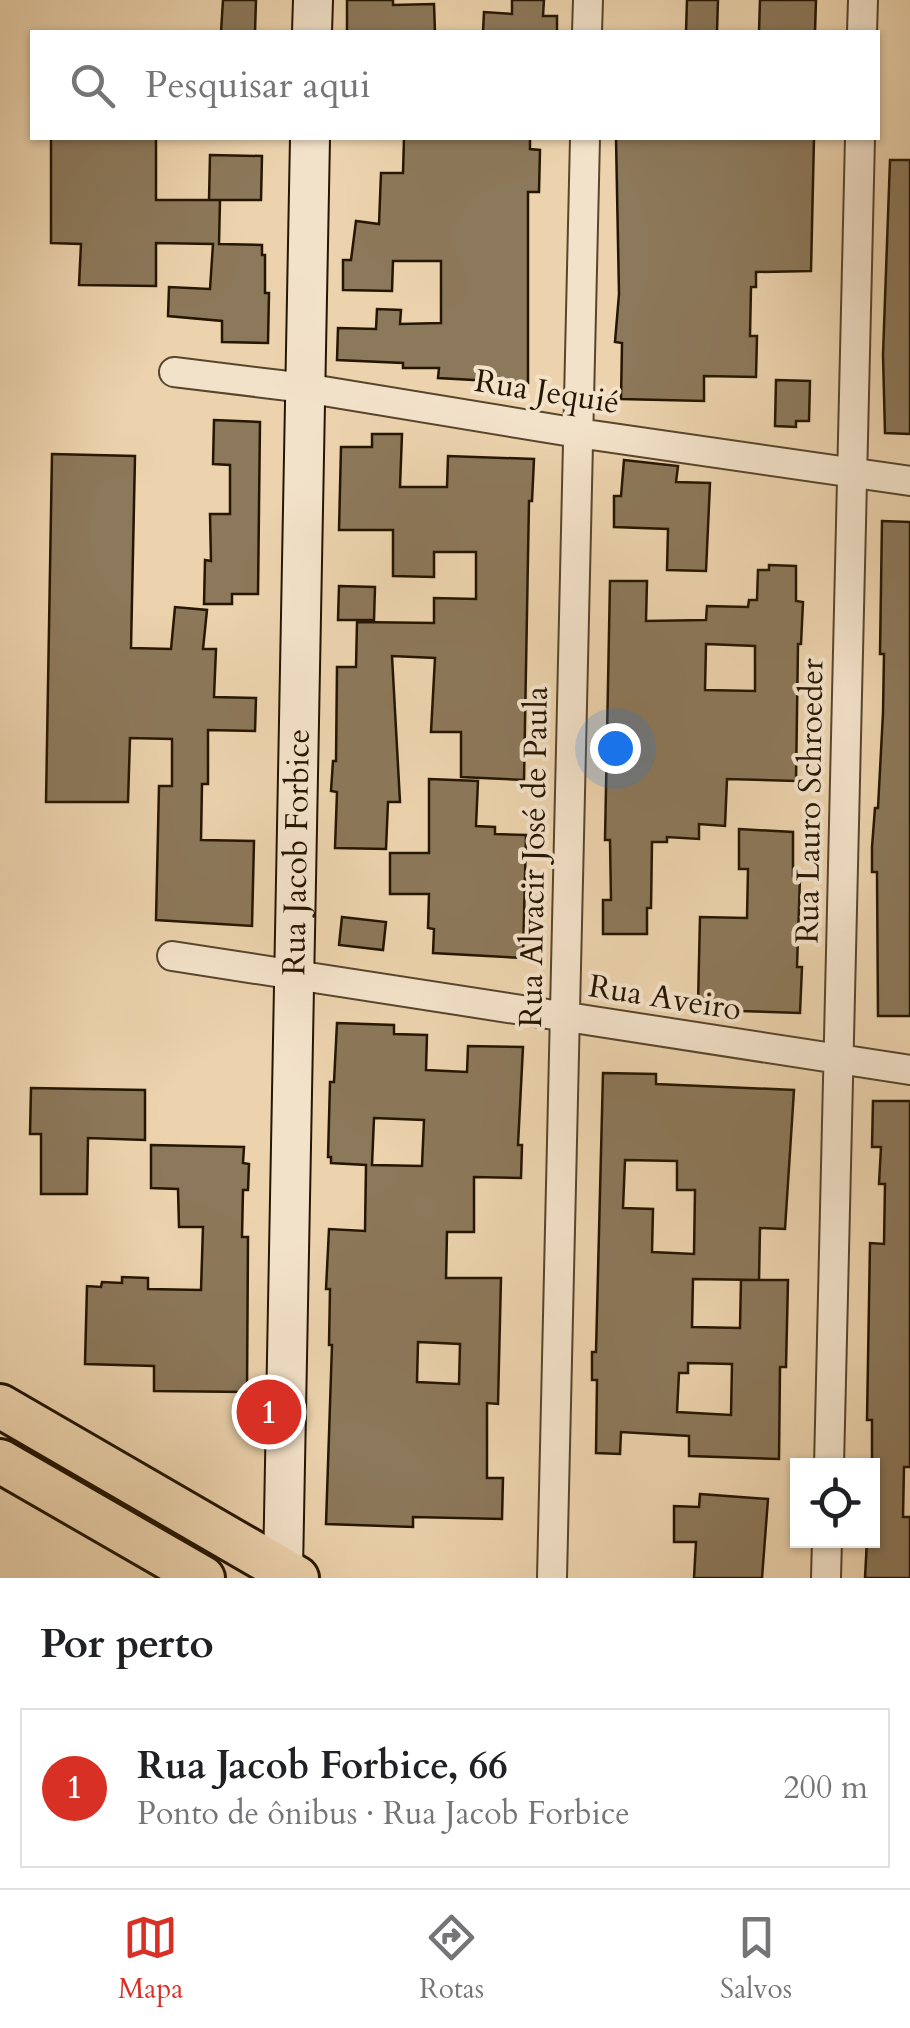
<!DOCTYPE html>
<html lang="pt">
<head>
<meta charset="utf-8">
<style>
  :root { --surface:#fff; --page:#f6f6f6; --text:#202124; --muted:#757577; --line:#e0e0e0; --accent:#d93025 }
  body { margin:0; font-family:Cardo,serif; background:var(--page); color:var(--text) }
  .controls { position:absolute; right:30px; bottom:30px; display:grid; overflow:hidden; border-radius:0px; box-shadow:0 2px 8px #0004 }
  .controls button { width:90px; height:90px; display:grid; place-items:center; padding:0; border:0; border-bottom:2px solid var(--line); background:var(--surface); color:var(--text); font:50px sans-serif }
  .you { position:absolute; left:615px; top:748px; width:35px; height:35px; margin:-25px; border:8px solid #fff; border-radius:50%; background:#1a73e8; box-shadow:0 0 0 15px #1a73e833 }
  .badge { display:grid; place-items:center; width:65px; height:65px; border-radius:50%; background:var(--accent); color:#fff; font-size:32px; font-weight:700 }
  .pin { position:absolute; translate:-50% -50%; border:5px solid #fff; box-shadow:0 2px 10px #0006 }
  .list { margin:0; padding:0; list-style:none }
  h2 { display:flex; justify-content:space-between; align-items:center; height:130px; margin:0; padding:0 40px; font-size:42px }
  h2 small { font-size:32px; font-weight:400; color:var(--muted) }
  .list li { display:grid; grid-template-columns:65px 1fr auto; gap:30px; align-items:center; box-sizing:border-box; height:160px; margin:0 20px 20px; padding:0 20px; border:2px solid var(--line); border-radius:0px }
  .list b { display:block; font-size:38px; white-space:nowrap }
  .list p { margin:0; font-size:32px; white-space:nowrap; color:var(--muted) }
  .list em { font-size:32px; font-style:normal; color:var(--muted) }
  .icon { flex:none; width:55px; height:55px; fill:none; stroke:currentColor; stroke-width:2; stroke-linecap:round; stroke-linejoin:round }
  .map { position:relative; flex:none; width:910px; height:1578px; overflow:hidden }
  .search { position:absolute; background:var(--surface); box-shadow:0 2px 8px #0004; left:30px; right:30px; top:30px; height:110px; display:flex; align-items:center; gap:25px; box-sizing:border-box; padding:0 35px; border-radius:0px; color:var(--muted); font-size:38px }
  .sheet { height:310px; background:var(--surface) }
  nav { display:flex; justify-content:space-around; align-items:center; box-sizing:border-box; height:140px; border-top:2px solid var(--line); background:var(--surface); font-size:28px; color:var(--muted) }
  nav a { display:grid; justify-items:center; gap:5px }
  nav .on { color:var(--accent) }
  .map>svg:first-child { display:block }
  .building { fill:#8c785a; stroke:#251601; stroke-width:2.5; fill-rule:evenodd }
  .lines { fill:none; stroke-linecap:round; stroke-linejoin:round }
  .street-casing { stroke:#57452c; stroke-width:32 }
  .secondary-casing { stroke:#251601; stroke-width:42 }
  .primary-casing { stroke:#251601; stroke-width:48 }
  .street { stroke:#f3e2ca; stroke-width:28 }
  .secondary { stroke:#f3e2ca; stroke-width:38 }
  .primary { stroke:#ecd3ad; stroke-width:42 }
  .labels { text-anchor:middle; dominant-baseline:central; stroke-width:8; stroke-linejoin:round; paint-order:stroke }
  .street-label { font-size:32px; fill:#251601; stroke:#f3e2ca }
</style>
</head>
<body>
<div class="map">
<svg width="910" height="1578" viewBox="0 0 910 1578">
  <rect width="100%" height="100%" fill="#ecd3ad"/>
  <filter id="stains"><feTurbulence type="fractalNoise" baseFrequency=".002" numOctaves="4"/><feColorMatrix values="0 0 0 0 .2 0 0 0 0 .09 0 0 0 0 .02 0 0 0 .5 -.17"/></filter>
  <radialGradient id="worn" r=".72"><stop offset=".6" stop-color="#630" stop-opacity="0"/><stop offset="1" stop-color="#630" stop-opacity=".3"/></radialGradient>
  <path class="building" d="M223 0H256L255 32H221Z
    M347 0H393V5L434 4 435 32H347Z
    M512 0H544L543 16H557V32H483L484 12 512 14Z
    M687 0H718L717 32H686Z
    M760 0H816L815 32H759Z
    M51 138H156V200H220L219 244 262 245V255H265V293H269L268 343 222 342V321L168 316 169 287 210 289 213 244 156 243V286L79 285 81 244 51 243Z
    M404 138H530V149L540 150 539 192H528V383L438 378 439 368H403V363L337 360 338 328 376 329 377 309 401 310 400 324 441 323V261H393L392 291 343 290V260H351L356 221 379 224 381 173H403Z
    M616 138H814L811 271 756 272V287H751L750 336H757L756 377 704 376V401L621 399 622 343 615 342 619 294Z
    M210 155 262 156 261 200H209Z
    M890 160H910V434L885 433 883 355Z
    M776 380 810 381 809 421H796V427L775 426Z
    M214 420 260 422 258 594H232V604H204L205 560 211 561 210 514H230V465L213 464Z
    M372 434H402L400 487H447L448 456 534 459 532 501H529L524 780 461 777V732H431L435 658 392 656 400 802H388L386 849 335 848 337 792 331 791 333 761H336L337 667H356L357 622 434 623V598L476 599V552H434V577L393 576V530H339L341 447H372Z
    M52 454 135 456 131 648 171 649 175 607 207 610 203 649H216L214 697 256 698 255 731 208 730V784H202L201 840 254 841 252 926 156 920 159 786H172V739L130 738 128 802H46Z
    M624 460 678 466 676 482 710 483 706 571 667 570 668 529 614 527V496H621Z
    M882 521 910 522V1016H878L877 872H872V847L875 808H878L883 713 884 654H880Z
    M769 565 796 566V601L803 602 801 644H798L796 781 727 779 725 826 699 824V839L667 837V842H652L651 908H647V934H603V900H611L610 840H605L610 581H647L646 621 706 620 707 606 748 607 749 600H757L758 570H769ZM706 644 755 646V691L705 690Z
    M339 586 375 587 374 620H338Z
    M429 779 478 781 476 826 495 827V834L526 835 523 958 433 953 434 929 428 928 429 894H390V853H429Z
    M739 829 793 832V876L800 877 797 967H802L800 1013 740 1011V1006L698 1005 700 917 747 918 748 869H739Z
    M342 917 386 922 383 950 339 945Z
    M337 1023 394 1025V1034L427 1035 426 1070 467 1072 468 1046 523 1047 518 1145H522L521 1178 474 1177V1232H447L446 1278H501L498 1404 487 1403V1478H503L502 1519 413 1517V1527L326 1524 332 1345H329L330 1289H326L329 1229 365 1231 366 1165 331 1163V1157H328L330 1082H334ZM374 1118 424 1120 422 1166 372 1165ZM418 1342 460 1344 459 1384 417 1382Z
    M603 1073 656 1074V1084L794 1090 785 1229 760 1228 759 1280 693 1279 692 1327 740 1328 741 1280H788L786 1367H780L779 1459 689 1456V1436L621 1432 620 1454 596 1453 597 1380H592V1352H596ZM625 1160 677 1161V1190H695L694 1254 652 1252 653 1209 623 1208ZM688 1363 732 1364 731 1415 677 1412 679 1373H688Z
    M31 1088 145 1090V1140L88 1138 87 1194H41V1134H30Z
    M873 1101H910V1467H904L903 1517H910V1578H865L867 1540H872V1420H867L870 1243 884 1244 885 1184H879L881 1147H872Z
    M151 1145 244 1147 243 1163 249 1164 248 1190H243L242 1237H248L247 1392 154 1391V1366L85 1364 87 1286 101 1287 102 1282 122 1283V1277L148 1278V1289L201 1290 203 1227H179L178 1189 151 1188Z
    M700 1494 768 1499 762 1578H694L696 1542H674V1506L699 1507Z"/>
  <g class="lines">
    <defs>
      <path id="street" d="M587 32 588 0
        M862 32 863 0
        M174 372 305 388 578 433 910 481
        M172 956 910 1070
        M829 1466 860 138
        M552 1578 585 138
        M826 1578 827 1540"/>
      <g id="secondary">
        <path d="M312 32 313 0"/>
        <path id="s1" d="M283 1570 310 138"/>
      </g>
      <path id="primary" d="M0 1406 297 1578
        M0 1461 203 1578"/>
    </defs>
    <use href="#street" class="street-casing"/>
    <use href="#secondary" class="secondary-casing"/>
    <use href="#primary" class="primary-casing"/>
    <use href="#street" class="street"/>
    <use href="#secondary" class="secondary"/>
    <use href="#primary" class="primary"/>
  </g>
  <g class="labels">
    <g class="street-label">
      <text transform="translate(547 392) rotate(9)">Rua Jequié</text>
      <text transform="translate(810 801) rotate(-89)">Rua Lauro Schroeder</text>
      <text stroke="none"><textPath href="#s1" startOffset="718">Rua Jacob Forbice</textPath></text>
      <text transform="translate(534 857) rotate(-89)">Rua Alvacir José de Paula</text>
      <text transform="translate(665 998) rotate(9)">Rua Aveiro</text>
    </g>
  </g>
  <rect width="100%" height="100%" filter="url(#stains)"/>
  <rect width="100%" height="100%" fill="url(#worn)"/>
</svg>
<div class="controls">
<button><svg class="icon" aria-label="locate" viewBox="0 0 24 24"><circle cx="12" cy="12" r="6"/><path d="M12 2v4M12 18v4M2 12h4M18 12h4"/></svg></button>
</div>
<div class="you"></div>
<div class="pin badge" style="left:269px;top:1412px">1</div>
<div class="search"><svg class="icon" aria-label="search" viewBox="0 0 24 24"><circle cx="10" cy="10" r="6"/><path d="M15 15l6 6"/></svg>Pesquisar aqui</div>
</div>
<section class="sheet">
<h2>Por perto<small></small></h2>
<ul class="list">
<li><span class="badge">1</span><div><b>Rua Jacob Forbice, 66</b><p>Ponto de ônibus · Rua Jacob Forbice</p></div><em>200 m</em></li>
</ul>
</section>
<nav>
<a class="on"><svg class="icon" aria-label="map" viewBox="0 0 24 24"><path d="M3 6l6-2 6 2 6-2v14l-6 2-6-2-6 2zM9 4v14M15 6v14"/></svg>Mapa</a>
<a><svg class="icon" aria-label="directions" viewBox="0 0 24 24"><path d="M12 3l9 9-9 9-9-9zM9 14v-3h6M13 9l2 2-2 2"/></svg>Rotas</a>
<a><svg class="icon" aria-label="saved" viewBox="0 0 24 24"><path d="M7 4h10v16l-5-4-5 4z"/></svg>Salvos</a>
</nav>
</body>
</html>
